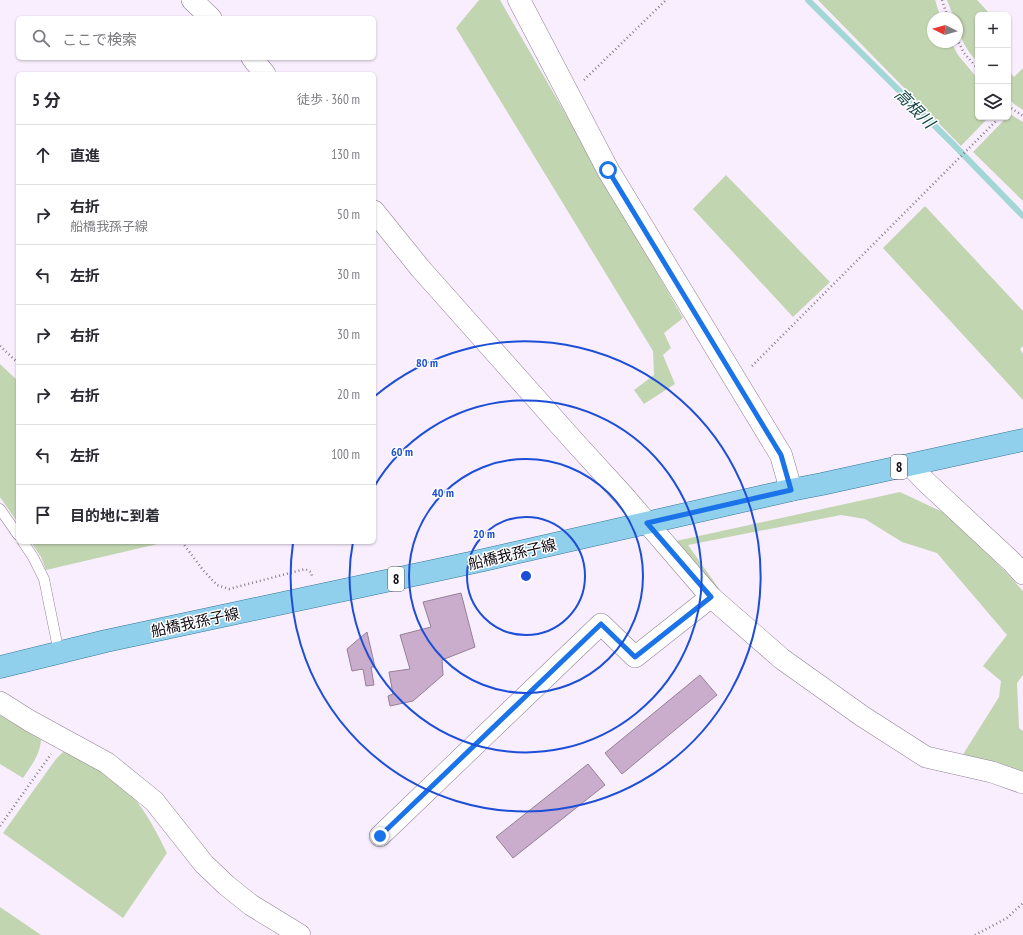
<!DOCTYPE html>
<html lang="ja">
<head>
<meta charset="utf-8">
<style>
  :root { --surface:#fff; --page:#f2f2f3; --text:#2b2b33; --muted:#7c7c81; --line:#e1e1e2 }
  body { margin:0; font-family:"PT Sans Narrow","Noto Sans JP",sans-serif; background:var(--page); color:var(--text) }
  .controls { position:absolute; right:12px; top:12px; display:grid; overflow:hidden; border-radius:6px; box-shadow:0 1px 3px #0004 }
  .controls button { width:36px; height:36px; display:grid; place-items:center; padding:0; border:0; border-bottom:1px solid var(--line); background:var(--surface); color:var(--text); font:20px sans-serif }
  .compass { position:absolute; left:927px; top:12px; width:36px; height:36px; border-radius:50%; background:var(--surface); box-shadow:0 1px 3px #0004; rotate:275deg }
  .stop { position:absolute; width:12px; height:12px; margin:-9px; border:3px solid #1a73e8; border-radius:50%; background:#fff }
  .stop.end { background:#1a73e8; border-color:#fff; box-shadow:0 1px 4px #0008 }
  .list { margin:0; padding:0; list-style:none }
  h2 { display:flex; justify-content:space-between; align-items:center; height:52px; margin:0; padding:0 16px; font-size:17px }
  h2 small { font-size:13px; font-weight:400; color:var(--muted) }
  .list li { display:grid; grid-template-columns:26px 1fr auto; gap:12px; align-items:center; box-sizing:border-box; height:60px; padding:0 16px; border-top:1px solid var(--line) }
  .list b { display:block; font-size:15px; white-space:nowrap }
  .list p { margin:0; font-size:13px; white-space:nowrap; color:var(--muted) }
  .list em { font-size:13px; font-style:normal; color:var(--muted) }
  .icon { flex:none; width:22px; height:22px; fill:none; stroke:currentColor; stroke-width:2; stroke-linecap:round; stroke-linejoin:round }
  .map { position:relative; flex:none; width:1023px; height:935px; overflow:hidden }
  .search { position:absolute; background:var(--surface); box-shadow:0 1px 3px #0004; left:16px; top:16px; width:360px; height:44px; display:flex; align-items:center; gap:10px; box-sizing:border-box; padding:0 14px; border-radius:6px; color:var(--muted); font-size:15px }
  .panel { position:absolute; background:var(--surface); box-shadow:0 1px 3px #0004; left:16px; top:72px; width:360px; height:472px; border-radius:6px }
  .map>svg:first-child { display:block }
  .green { fill:#c2d5b1 }
  .lines { fill:none; stroke-linecap:round; stroke-linejoin:round }
  .stream { stroke:#a3d7d7; stroke-width:6 }
  .building { fill:#caadcc; stroke:#958096 }
  .lane-casing { stroke:#928098; stroke-width:11 }
  .street-casing { stroke:#928098; stroke-width:22 }
  .secondary-casing { stroke:#928098; stroke-width:23 }
  .primary-casing { stroke:#347798; stroke-width:23 }
  .path { stroke:#867e8a; stroke-width:2.5; stroke-dasharray:1 3; stroke-linecap:butt }
  .lane { stroke:#fff; stroke-width:10 }
  .street { stroke:#fff; stroke-width:21 }
  .secondary { stroke:#fff; stroke-width:22 }
  .primary { stroke:#91d0ec; stroke-width:22 }
  .route { stroke:#1a73e8; stroke-width:5 }
  .ring { fill:none; stroke:#1d4ed8; stroke-width:2 }
  .labels { text-anchor:middle; dominant-baseline:central; stroke-width:3; stroke-linejoin:round; paint-order:stroke }
  .shield { fill:#fff; stroke:#585459; stroke-width:1 }
  .shield-label { font-size:14px; font-weight:bold; fill:#100a12 }
  .street-label { font-size:15px; fill:#100a12; stroke:#fff }
  .water-label { font-size:16px; font-style:italic; fill:#114141; stroke:#fff }
  .centre { fill:#1d4ed8; stroke:#fff; stroke-width:2 }
  .ring-label { font-size:12px; text-anchor:middle; font-weight:bold; fill:#1d4ed8; stroke:#fff; stroke-width:3; stroke-linejoin:round; paint-order:stroke }
</style>
</head>
<body>
<div class="map">
<svg width="1023" height="935" viewBox="0 0 1023 935">
  <rect width="100%" height="100%" fill="#f9eefe"/>
  <path class="green" d="M479 0H500L683 318 664 333 671 348 663 355 675 384 644 404 634 390 654 375 653 351 456 28Z
    M818 0H935L941 18H933V42H951L958 55 978 79V117H989L961 146Z
    M947 0H977L991 15H978V63C967 51 957 35 957 18H954Z
    M1023 68V110L1014 104 1008 98V70L1014 77Z
    M1010 114 1023 122V201L973 152Z
    M726 175 830 282 793 317 693 209Z
    M925 206 1023 311V346L1020 349 1023 354V400L883 248Z
    M0 364 18 381V523L0 497Z
    M900 492 934 508 955 517 1023 591V675L1017 683 1019 728 1023 731V776L962 756 999 697 1001 681 983 666 1007 635 937 553 902 542 865 519 841 515 688 545 727 600 676 541Z
    M31 542H162V543L46 570 41 557Z
    M0 715 41 740C40 755 31 766 23 778L0 764Z
    M70 751C91 765 114 777 131 795 145 809 158 835 167 853L123 918 3 833 56 759 63 752Z
    M0 907 41 935H0Z"/>
  <g class="lines">
    <path class="stream" d="M808 0 952 143 1023 216"/>
  </g>
  <path class="building" d="M461 593 475 647 442 660 443 675 413 701 390 706 388 696 393 694 389 672 410 669 400 635 431 627 423 602Z
    M367 632 375 667H371L374 685 366 686 363 669 352 671 347 649Z
    M700 675 717 695 622 774 605 753Z
    M588 764 605 785 513 858 496 837Z"/>
  <g class="lines">
    <defs>
      <path id="lane" d="M0 509 18 535
        M23 542 33 557 44 579 59 653"/>
      <path id="street" d="M192 0 211 18
        M252 58 265 74
        M374 211 420 268 572 439 624 496 711 597 782 659 862 716 926 757 992 772 1023 783
        M910 465 925 481 1011 561 1023 574
        M0 702 30 721 107 763 154 801 204 864 226 885 251 905 300 935
        M380 836 601 624 635 657 711 597"/>
      <path id="secondary" d="M519 0 608 170 781 455 791 490"/>
      <path id="primary" d="M0 667 106 641 484 560 791 490 822 484 1023 440"/>
    </defs>
    <use href="#lane" class="lane-casing"/>
    <use href="#street" class="street-casing"/>
    <use href="#secondary" class="secondary-casing"/>
    <use href="#primary" class="primary-casing"/>
    <path class="path" d="M942 0 948 18
      M957 39 964 53 978 69
      M584 80 666 0
      M1008 106 1023 116
      M0 346 18 363
      M752 366 1000 117
      M182 542 203 570 217 585 229 589 305 569 311 572 312 576
      M0 826 51 754
      M975 935 1007 918 1023 903"/>
    <use href="#lane" class="lane"/>
    <use href="#street" class="street"/>
    <use href="#secondary" class="secondary"/>
    <use href="#primary" class="primary"/>
  </g>
  <g class="lines">
    <path class="route" d="M380 836 601 624 635 657 711 597 647 523 791 490 781 455 608 170"/>
  </g>
  <g class="ring">
    <circle cx="526" cy="576" r="59"/>
    <circle cx="526" cy="576" r="117"/>
    <path d="M374 487A176 176 0 1 1 353 542"/>
    <path d="M375 396A235 235 0 1 1 293 543"/>
  </g>
  <g class="labels">
    <g class="shield">
      <rect x="891" y="455" width="16" height="24" rx="3"/>
      <rect x="388" y="567" width="16" height="24" rx="3"/>
    </g>
    <g class="shield-label">
      <text x="899" y="467">8</text>
      <text x="396" y="579">8</text>
    </g>
    <g class="street-label">
      <text transform="translate(512 554) rotate(-13)">船橋我孫子線</text>
      <text transform="translate(195 622) rotate(-12)">船橋我孫子線</text>
    </g>
    <g class="water-label">
      <text transform="translate(915 108) rotate(45)">高根川</text>
    </g>
  </g>
  <circle cx="526" cy="576" r="6" class="centre"/>
  <g class="ring-label">
    <text x="427" y="367">80 m</text>
    <text x="402" y="456">60 m</text>
    <text x="443" y="497">40 m</text>
    <text x="484" y="538">20 m</text>
  </g>
</svg>
<div class="controls">
<button>+</button>
<button>−</button>
<button><svg class="icon" aria-label="layers" viewBox="0 0 24 24"><path d="M12 4l9 5-9 5-9-5zM3 14l9 5 9-5"/></svg></button>
</div>
<svg class="compass" viewBox="-18 -18 36 36"><path d="M0-13l5 13h-10z" fill="#e53935"/><path d="M0 13l5-13h-10z" fill="#7c7c81"/></svg>
<div class="stop" style="left:608px;top:170px"></div>
<div class="stop end" style="left:380px;top:836px"></div>
<div class="search"><svg class="icon" aria-label="search" viewBox="0 0 24 24"><circle cx="10" cy="10" r="6"/><path d="M15 15l6 6"/></svg>ここで検索</div>
<section class="panel">
<h2>5 分<small>徒歩 · 360 m</small></h2>
<ul class="list">
<li><svg class="icon" aria-label="ahead" viewBox="0 0 24 24"><path d="M12 20V5M6 11l6-6 6 6"/></svg><div><b>直進</b></div><em>130 m</em></li>
<li><svg class="icon" aria-label="right" viewBox="0 0 24 24"><path d="M7 20v-9h11M14 6l5 5-5 5"/></svg><div><b>右折</b><p>船橋我孫子線</p></div><em>50 m</em></li>
<li><svg class="icon" aria-label="left" viewBox="0 0 24 24"><path d="M17 20v-9H6M10 6l-5 5 5 5"/></svg><div><b>左折</b></div><em>30 m</em></li>
<li><svg class="icon" aria-label="right" viewBox="0 0 24 24"><path d="M7 20v-9h11M14 6l5 5-5 5"/></svg><div><b>右折</b></div><em>30 m</em></li>
<li><svg class="icon" aria-label="right" viewBox="0 0 24 24"><path d="M7 20v-9h11M14 6l5 5-5 5"/></svg><div><b>右折</b></div><em>20 m</em></li>
<li><svg class="icon" aria-label="left" viewBox="0 0 24 24"><path d="M17 20v-9H6M10 6l-5 5 5 5"/></svg><div><b>左折</b></div><em>100 m</em></li>
<li><svg class="icon" aria-label="arrive" viewBox="0 0 24 24"><path d="M6 21V4h12l-3 4 3 4H6"/></svg><div><b>目的地に到着</b></div></li>
</ul>
</section>
</div>
</body>
</html>
